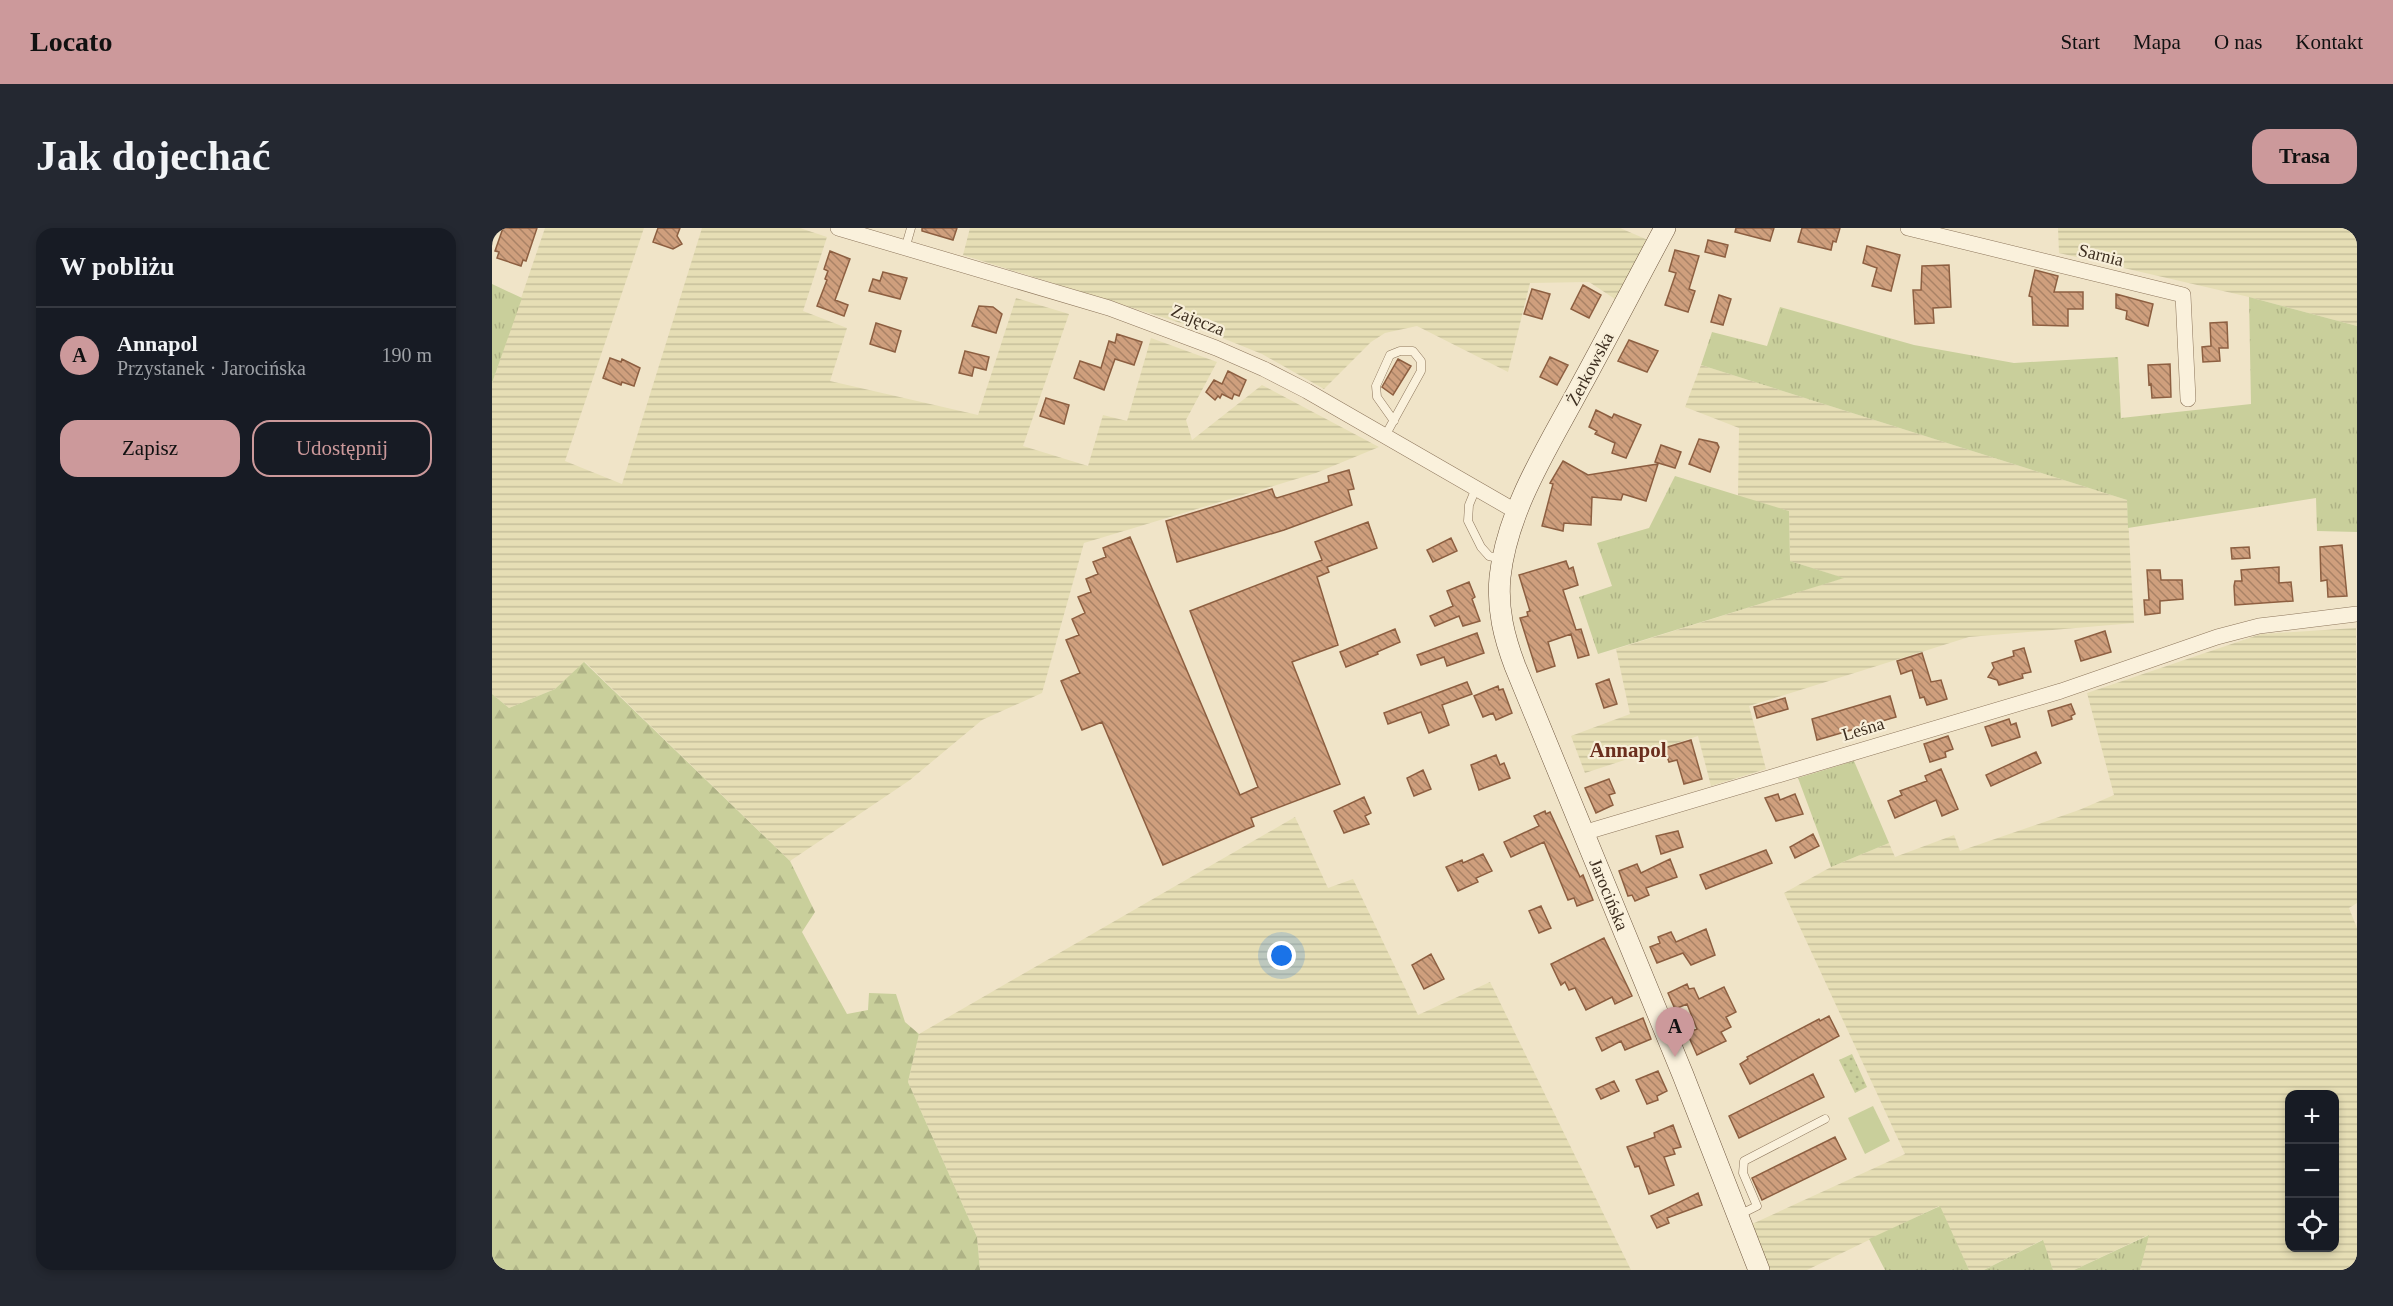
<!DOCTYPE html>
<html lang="pl">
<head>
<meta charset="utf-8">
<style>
  :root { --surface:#171b24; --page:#242831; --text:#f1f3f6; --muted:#9ea1a6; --line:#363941; --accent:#cc999b }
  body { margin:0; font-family:"Times New Roman",serif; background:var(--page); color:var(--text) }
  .controls { position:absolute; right:18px; bottom:18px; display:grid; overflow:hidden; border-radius:12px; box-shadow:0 3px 9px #0003 }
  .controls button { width:54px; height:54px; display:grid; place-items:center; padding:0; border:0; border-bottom:2px solid var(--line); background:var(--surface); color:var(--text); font:30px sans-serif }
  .you { position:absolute; left:790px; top:728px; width:21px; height:21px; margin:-15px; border:4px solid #fff; border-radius:50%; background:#1a73e8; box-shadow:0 0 0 9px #1a73e833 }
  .badge { display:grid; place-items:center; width:39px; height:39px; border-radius:50%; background:var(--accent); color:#111; font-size:20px; font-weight:700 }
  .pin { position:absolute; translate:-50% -50px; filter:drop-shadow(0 2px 3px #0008) }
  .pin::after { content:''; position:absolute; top:32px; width:21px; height:18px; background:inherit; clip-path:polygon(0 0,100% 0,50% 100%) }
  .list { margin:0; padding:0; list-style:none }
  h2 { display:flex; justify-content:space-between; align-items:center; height:78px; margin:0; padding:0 24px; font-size:26px }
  h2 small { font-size:20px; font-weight:400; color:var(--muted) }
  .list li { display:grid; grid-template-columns:39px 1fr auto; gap:18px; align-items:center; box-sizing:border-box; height:96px; padding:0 24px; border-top:2px solid var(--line) }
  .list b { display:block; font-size:22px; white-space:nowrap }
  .list p { margin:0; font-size:20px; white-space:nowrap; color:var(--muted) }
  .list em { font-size:20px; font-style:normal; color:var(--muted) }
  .actions { display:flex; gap:12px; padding:18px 24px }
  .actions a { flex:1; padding:14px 0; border:2px solid var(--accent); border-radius:18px; text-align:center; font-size:21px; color:var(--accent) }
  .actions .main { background:var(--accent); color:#111 }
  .icon { flex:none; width:33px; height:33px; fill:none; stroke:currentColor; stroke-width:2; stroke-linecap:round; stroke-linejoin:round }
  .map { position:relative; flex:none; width:1865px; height:1042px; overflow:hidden; border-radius:18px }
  header { display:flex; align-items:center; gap:36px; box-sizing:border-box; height:84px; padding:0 30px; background:var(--accent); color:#111 }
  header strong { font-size:28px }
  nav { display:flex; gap:33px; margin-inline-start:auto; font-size:21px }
  .intro { display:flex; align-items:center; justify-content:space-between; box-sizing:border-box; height:144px; padding:0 36px }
  h1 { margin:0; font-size:42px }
  .button { padding:15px 27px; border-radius:18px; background:var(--accent); color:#111; font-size:21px; font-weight:700 }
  main { display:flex; gap:36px; padding:0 36px }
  aside { flex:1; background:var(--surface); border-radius:18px; box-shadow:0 3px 9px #0003 }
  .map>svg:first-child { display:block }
  .farmland { fill:url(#farmland-rules); fill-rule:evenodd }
  .grass { fill:url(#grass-tufts) }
  .forest { fill:url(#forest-firs) }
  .park { fill:url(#park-dots) }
  .pitch { fill:#c9cf9b }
  .building { fill:url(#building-back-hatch); stroke:#8d5f41; stroke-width:1.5 }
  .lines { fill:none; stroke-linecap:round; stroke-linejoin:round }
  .lane-casing { stroke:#8d765c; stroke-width:9 }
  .street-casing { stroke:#8d765c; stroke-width:16 }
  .secondary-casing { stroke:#6f573f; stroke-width:22 }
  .lane { stroke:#faf1dc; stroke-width:8 }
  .street { stroke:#faf1dc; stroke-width:15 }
  .secondary { stroke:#faf1dc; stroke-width:21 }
  .labels { text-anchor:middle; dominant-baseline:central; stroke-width:4.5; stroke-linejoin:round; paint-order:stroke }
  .street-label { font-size:18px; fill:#3d2e20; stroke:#f7eed8 }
  .quarter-label { font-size:21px; font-weight:bold; fill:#6b2e1e; stroke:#f7eed8 }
</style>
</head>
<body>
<header>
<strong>Locato</strong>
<nav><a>Start</a><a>Mapa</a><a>O nas</a><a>Kontakt</a></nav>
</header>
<div class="intro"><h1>Jak dojechać</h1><a class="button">Trasa</a></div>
<main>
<aside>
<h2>W pobliżu<small></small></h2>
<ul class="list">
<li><span class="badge">A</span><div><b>Annapol</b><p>Przystanek · Jarocińska</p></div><em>190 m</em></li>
</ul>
<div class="actions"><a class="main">Zapisz</a><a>Udostępnij</a></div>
</aside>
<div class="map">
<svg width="1865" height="1042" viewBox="0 0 1865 1042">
  <defs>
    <pattern id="farmland-rules" width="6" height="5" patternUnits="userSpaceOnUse" patternTransform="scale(1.5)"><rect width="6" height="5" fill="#e6deb5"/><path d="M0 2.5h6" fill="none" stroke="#c6bf9b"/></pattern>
    <pattern id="grass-tufts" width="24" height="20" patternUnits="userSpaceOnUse" patternTransform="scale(1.5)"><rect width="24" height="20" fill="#c9cf9b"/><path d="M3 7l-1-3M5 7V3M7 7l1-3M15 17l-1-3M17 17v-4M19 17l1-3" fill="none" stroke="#aeb285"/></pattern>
    <pattern id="forest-firs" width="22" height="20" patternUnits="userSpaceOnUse" patternTransform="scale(1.5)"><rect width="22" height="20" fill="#c9cf9b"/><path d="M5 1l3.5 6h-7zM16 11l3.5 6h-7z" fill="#aeb285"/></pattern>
    <pattern id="park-dots" width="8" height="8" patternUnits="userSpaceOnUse" patternTransform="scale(1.5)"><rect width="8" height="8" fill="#c9cf9b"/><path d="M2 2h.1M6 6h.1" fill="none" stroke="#aeb285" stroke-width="1.8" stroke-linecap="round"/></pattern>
    <pattern id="building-back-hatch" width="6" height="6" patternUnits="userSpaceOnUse" patternTransform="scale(1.5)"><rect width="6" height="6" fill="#cf9f7d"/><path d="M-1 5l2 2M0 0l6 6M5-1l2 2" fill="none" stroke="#a98266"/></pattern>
  </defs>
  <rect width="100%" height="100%" fill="#f0e4c8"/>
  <path class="farmland" d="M53 0H152L73 233 130 256 210 0H308L335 9 311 83 355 100 338 153 486 187 524 70 577 86 531 218 596 238 611 187 635 193 659 110 725 134 694 192 700 212 770 157 887 219 824 245 592 315 550 465 490 492 418 552 298 633 93 434 63 461 17 480 0 466V155Z
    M478 0H1128L1156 12 1123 71 1097 54 1038 55 1016 144 925 98 893 105 879 114 832 161 770 126 708 101 471 27Z
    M1566 0H1865V98L1757 69 1567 25Z
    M1209 137 1635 272 1642 395 1477 409 1257 478 1274 541 1219 558 1206 508 1093 545 1079 508 1138 486 1124 421 1351 350 1298 333 1297 283 1246 269 1247 200 1193 179Z
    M1864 400 1865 675 1857 680 1865 700V1042H1648L1656 1007 1582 1042H1561L1550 1012 1492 1042H1477L1447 978 1315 1042H1278L1260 996 1413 926 1292 665 1339 639 1397 615 1403 629 1462 607 1468 623 1587 582 1622 567 1595 465 1769 406ZM1798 866H1842V1020H1798Z
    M803 589 836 660 861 651 926 787 998 754 1139 1042H488L485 1009 416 854 427 806Z"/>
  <path class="grass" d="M0 56 30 70 0 155Z
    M1757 69 1865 98V304L1825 303 1824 270 1636 300 1635 272 1209 137 1220 104 1275 118 1288 79 1422 117 1522 135 1626 129 1629 190 1759 176Z
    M1183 248 1297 283 1298 333 1352 350 1106 426 1087 369 1120 358 1105 315 1157 300Z
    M1362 533 1397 615 1339 639 1306 550Z
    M1448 978 1477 1042H1393L1377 1011Z
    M1657 1007 1648 1042H1582Z
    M1551 1012 1561 1042H1492Z"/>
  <path class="forest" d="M92 434 298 633 323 684 310 704 355 786 376 782 377 765 404 766 413 794 427 806 416 854 485 1009 488 1042H0V466L17 480 63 461Z"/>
  <path class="park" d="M1360 826 1375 859 1363 865 1347 832Z"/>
  <path class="pitch" d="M1381 878 1398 913 1373 926 1356 890Z"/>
  <path class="building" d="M11 0H45L34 33 31 32 29 38 5 30 7 24 3 23Z
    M166 0H188L185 8 190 16 181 21 161 14Z
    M430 0H465L461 12 430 3Z
    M1244 0H1282L1278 13 1243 4Z
    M1310 0H1348L1344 14 1341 13 1339 22 1306 14Z
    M1216 12 1236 17 1233 29 1213 24Z
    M1375 18 1408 27 1399 63 1380 58 1385 40 1371 35Z
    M1183 22 1207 28 1197 61 1203 63 1196 84 1173 77 1184 45 1177 43Z
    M338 23 358 31 343 72 356 77 352 88 325 78 335 52 333 51 336 43 332 41Z
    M1457 37 1459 79 1441 80 1442 95 1423 96 1421 62H1429L1430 38Z
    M1543 42 1566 48 1562 64H1591V81H1576V98L1541 97 1540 69 1537 68Z
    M391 44 415 50 408 71 377 63 381 51 388 53Z
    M1091 57 1109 67 1097 90 1079 81Z
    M1040 61 1058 66 1050 91 1032 86Z
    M1624 66 1661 76 1656 98 1634 91 1635 83 1624 80Z
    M1227 67 1239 71 1231 97 1219 94Z
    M487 78 501 79 510 86 504 105 480 98Z
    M1735 94 1736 120H1727L1728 133 1711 134 1710 119 1719 118 1718 95Z
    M384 95 409 103 403 124 378 116Z
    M625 106 650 114 642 137 623 131 612 162 582 150 588 133 609 140 617 113 623 115Z
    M1137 112 1166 123 1155 144 1126 133Z
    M473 123 497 129 494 142 482 139 480 148 467 145Z
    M1058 129 1076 137 1065 157 1048 149Z
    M118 130 129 134 130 131 148 140 142 158 130 154 129 157 111 150Z
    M906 131 919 138 901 167 890 159Z
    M1678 136 1679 169 1660 170 1659 156 1657 157 1656 137Z
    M736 143 754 152 747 168 742 166 740 171 730 166 728 170 726 168 723 172 714 164 722 152 730 156Z
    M554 170 577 177 572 196 548 188Z
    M1104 182 1120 190 1122 186 1149 197 1134 230 1120 225 1123 215 1103 206 1105 203 1097 199Z
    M1207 211 1225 215 1227 219 1218 244 1197 236Z
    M1169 217 1189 224 1183 240 1163 234Z
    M1071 233 1096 247 1166 236 1154 273 1131 266 1129 272 1100 269 1099 297 1072 295 1071 303 1050 298 1061 256 1058 255Z
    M857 242 862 261 856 262 860 277 792 302 685 334 674 293 780 261 783 269 785 270 837 254 836 248Z
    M876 294 885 320 835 339 837 344 825 349 846 417 800 434 848 556 759 590 762 598 671 637 610 494 590 502 569 453 588 445 574 412 587 407 580 391 593 385 586 369 599 364 594 351 606 346 601 334 614 329 611 320 638 309 748 567 766 559 698 383 830 332 823 314Z
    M959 310 965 323 941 334 935 322Z
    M1850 317 1855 368 1836 369 1835 352 1829 353 1828 319Z
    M1757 319 1758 330 1740 331 1739 320Z
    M1074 333 1077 341 1081 339 1086 357 1071 362 1084 402 1089 401 1097 427 1086 430 1079 406 1056 414 1063 438 1045 444 1028 390 1036 388 1035 384 1038 383 1027 347Z
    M1787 339V355L1799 354 1801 373 1743 377 1742 358 1743 353H1750L1749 342Z
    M1655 342H1668L1669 352H1690L1691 371 1668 373V385L1653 387 1652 372H1657Z
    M977 354 983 369 980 371 988 393 971 398 967 388 943 398 938 388 961 378 955 363Z
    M903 401 908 414 885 424 886 426 854 439 848 424Z
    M1613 403 1619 424 1589 433 1583 413Z
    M985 405 992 425 955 438 952 429 929 437 925 427Z
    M1532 420 1539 444 1530 446 1531 450 1507 457 1505 452 1496 449 1502 440 1500 435 1522 428 1521 423Z
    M1430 425 1439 454 1449 452 1455 471 1435 477 1432 469 1428 470 1420 442 1409 446 1405 433Z
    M1117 451 1125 476 1112 480 1104 456Z
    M975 454 980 466 950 477 957 497 937 505 929 484 896 496 892 485Z
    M1006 458 1007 462 1011 461 1020 485 1004 492 1001 485 991 489 982 468Z
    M1398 468 1404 489 1325 512 1320 491Z
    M1293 470 1296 481 1265 490 1262 479Z
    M1579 476 1583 486 1579 488 1580 491 1560 498 1556 483Z
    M1517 491 1519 497 1524 495 1528 509 1500 518 1493 499Z
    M1456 508 1461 521 1453 524 1454 529 1438 534 1432 516Z
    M1199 512 1210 551 1192 556 1185 532 1177 534 1172 520Z
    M1544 524 1549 535 1499 558 1494 547Z
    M1004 527 1008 537 1012 535 1018 550 987 562 979 537Z
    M1449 541 1466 581 1450 588 1444 572 1403 590 1396 573 1410 567 1408 563 1435 553 1433 548Z
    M931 542 939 561 922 568 915 550Z
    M1117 551 1123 565 1117 567 1121 577 1104 585 1093 560Z
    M1286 566 1288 572 1303 566 1311 586 1284 593 1273 570Z
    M872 569 879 585 873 588 877 596 852 605 842 583Z
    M1053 583 1054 586 1058 584 1088 649 1091 647 1101 672 1085 678 1082 670 1076 672 1052 614 1019 629 1012 614 1047 598 1042 588Z
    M1186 603 1191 619 1169 626 1164 608Z
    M1321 606 1327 618 1303 630 1298 619Z
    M1274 622 1280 635 1214 661 1208 647Z
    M991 626 1000 643 984 650 986 654 966 663 954 639 970 632 971 635Z
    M1178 631 1185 649 1154 660 1157 667 1143 673 1140 667 1136 668 1127 643 1145 636 1149 645Z
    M1049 678 1059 700 1047 705 1037 683Z
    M1214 701 1223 727 1199 737 1191 725 1165 735 1158 719 1168 715 1166 709 1179 704 1184 714Z
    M1112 710 1140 768 1123 776 1120 769 1094 782 1083 760 1077 762 1073 754 1069 757 1059 736Z
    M939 726 952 751 932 761 920 737Z
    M1195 756 1197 761 1202 760 1207 771 1232 759 1244 784 1234 789 1239 799 1229 804 1234 813 1205 827 1195 805 1205 801 1195 776 1183 781 1176 765Z
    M1337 788 1347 808 1258 856 1248 836 1256 831 1255 829 1327 791 1328 793Z
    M1151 790 1159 811 1133 822 1129 813 1110 823 1104 810Z
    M1166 843 1175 863 1165 868 1166 872 1155 876 1144 852Z
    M1321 846 1332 869 1247 910 1237 888Z
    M1122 853 1127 863 1109 871 1104 861Z
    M1181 897 1189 919 1181 921 1183 926 1172 929 1182 957 1157 966 1147 938 1143 939 1135 919 1163 909 1162 905Z
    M1343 909 1354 931 1270 972 1260 950Z
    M1206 965 1210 977 1175 990 1177 995 1165 1000 1159 988Z"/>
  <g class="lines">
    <defs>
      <path id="lane" d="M413 21 419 0
        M893 208 929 143V133L921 123H908L898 127 884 158 885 169 902 193
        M984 260 977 277 976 293 989 319 997 328 1010 331
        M1247 987 1265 978 1251 945 1252 933 1333 891"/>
      <path id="street" d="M346 0 617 80 724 120 772 141 815 163 1025 284
        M1416 0 1691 67 1696 171
        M1091 605 1569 463 1725 409 1767 398 1865 386"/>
      <g id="secondary">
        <path id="s1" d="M1173 0C1144 54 1116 108 1087 161 1056 219 1015 282 1008 349 1005 381 1012 409 1023 438L1191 847 1267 1042"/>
      </g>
    </defs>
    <use href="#lane" class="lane-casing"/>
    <use href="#street" class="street-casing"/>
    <use href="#secondary" class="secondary-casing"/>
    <use href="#lane" class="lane"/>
    <use href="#street" class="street"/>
    <use href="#secondary" class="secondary"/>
  </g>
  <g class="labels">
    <g class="street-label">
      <text transform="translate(1609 27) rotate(14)">Sarnia</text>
      <text transform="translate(706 92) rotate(22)">Zajęcza</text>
      <text transform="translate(1098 141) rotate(-62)">Żerkowska</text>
      <text transform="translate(1371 501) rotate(-17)">Leśna</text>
      <text stroke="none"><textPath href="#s1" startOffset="726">Jarocińska</textPath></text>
    </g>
    <g class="quarter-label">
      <text x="1136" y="522">Annapol</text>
    </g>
  </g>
</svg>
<div class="controls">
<button>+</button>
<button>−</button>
<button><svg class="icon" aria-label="locate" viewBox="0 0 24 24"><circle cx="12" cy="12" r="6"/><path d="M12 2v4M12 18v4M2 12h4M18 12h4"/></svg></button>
</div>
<div class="you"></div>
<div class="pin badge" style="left:1183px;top:829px">A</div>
</div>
</main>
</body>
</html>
